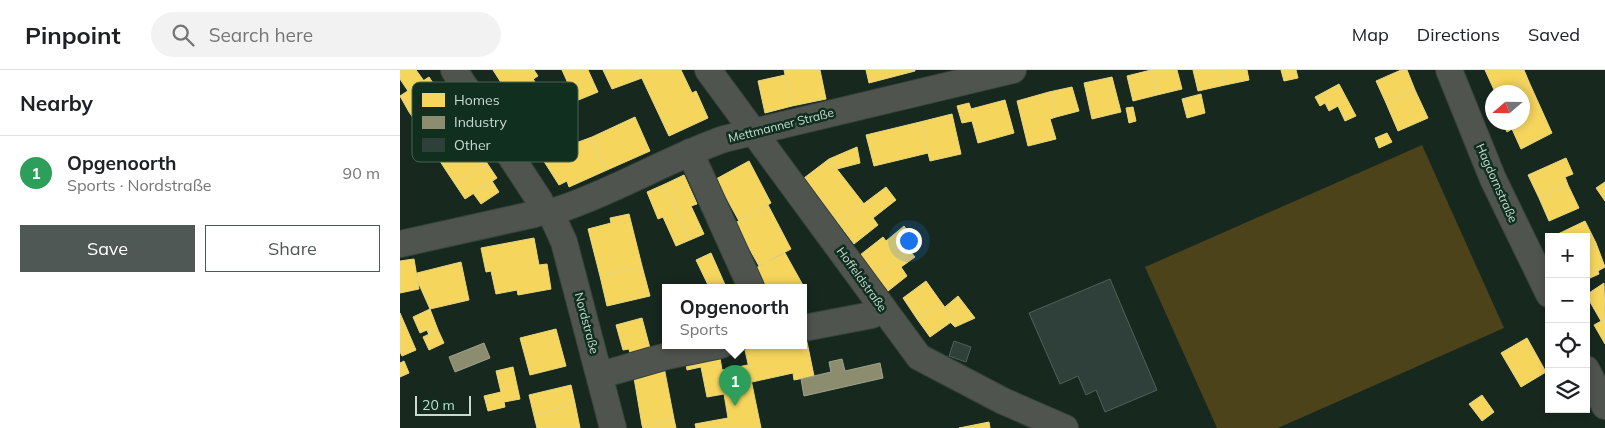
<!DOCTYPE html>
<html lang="en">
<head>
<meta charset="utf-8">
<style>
  :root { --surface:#fff; --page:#f2f2f2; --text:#202124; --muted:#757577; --line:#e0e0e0; --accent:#505856 }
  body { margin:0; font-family:Mulish,sans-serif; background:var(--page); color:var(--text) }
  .controls { position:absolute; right:15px; bottom:15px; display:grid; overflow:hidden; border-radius:0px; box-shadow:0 2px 8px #0003 }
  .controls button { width:45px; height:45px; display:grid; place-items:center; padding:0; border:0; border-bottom:1px solid var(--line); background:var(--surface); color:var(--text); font:25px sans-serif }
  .compass { position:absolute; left:1085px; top:15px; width:45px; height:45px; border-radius:50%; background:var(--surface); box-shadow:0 2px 8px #0003; rotate:250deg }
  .scale { position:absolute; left:15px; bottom:12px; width:56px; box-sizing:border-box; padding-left:5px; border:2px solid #c9dbd0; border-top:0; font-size:14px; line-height:18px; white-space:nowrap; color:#c9dbd0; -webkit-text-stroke:4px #102f1f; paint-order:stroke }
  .you { position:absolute; left:508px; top:170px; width:18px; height:18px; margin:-12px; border:4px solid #fff; border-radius:50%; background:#1a73e8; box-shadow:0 0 0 8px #1a73e833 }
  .badge { display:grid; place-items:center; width:32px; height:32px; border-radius:50%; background:var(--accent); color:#fff; font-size:16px; font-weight:700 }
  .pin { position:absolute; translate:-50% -41px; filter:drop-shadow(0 1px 2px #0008) }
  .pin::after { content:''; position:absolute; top:26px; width:18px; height:15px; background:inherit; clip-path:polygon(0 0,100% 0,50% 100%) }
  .popup { position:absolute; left:262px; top:214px; width:145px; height:65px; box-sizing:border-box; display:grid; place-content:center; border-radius:0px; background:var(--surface); filter:drop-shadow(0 1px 4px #0005); font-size:16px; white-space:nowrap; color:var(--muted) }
  .popup b { font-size:19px; color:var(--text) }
  .popup::after { content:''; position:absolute; left:50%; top:100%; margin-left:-10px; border:10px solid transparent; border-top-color:var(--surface) }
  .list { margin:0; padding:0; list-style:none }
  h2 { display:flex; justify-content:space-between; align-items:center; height:65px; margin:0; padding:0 20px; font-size:21px }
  h2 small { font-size:16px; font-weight:400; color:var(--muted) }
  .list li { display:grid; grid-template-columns:32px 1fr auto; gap:15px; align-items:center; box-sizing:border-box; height:75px; padding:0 20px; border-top:1px solid var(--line) }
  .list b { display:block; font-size:19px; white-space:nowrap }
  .list p { margin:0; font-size:16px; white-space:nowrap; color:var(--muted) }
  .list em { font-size:16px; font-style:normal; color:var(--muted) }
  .actions { display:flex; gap:10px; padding:15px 20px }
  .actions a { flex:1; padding:11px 0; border:1px solid var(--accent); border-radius:0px; text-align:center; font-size:18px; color:var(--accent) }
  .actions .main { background:var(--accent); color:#fff }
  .icon { flex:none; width:28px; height:28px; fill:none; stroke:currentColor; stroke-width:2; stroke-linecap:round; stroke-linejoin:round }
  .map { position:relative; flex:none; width:1205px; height:358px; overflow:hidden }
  header { display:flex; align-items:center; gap:30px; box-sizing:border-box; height:70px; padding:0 25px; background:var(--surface); border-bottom:1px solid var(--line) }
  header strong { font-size:24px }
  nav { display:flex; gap:28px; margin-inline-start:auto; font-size:18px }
  .search { width:350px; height:45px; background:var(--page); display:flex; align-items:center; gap:12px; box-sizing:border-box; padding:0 18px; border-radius:28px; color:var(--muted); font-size:19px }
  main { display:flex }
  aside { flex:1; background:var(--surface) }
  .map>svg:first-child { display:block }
  .green { fill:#4c431b }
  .homes { fill:#f6d55c; stroke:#e8d77f }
  .industry { fill:#8c8c6e; stroke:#9ea48b }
  .building { fill:#2f3f3a; stroke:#50605c }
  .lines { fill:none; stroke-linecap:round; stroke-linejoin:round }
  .minor-casing { stroke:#35433b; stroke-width:28 }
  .minor { stroke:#50544f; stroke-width:26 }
  .labels { text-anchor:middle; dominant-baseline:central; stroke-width:5; stroke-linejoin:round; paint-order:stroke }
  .street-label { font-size:12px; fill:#c9dbd0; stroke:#102f1f }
  .key { fill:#102f1f; stroke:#486354; stroke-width:1 }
  .key-label { font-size:14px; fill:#c9dbd0 }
</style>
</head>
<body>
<header>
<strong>Pinpoint</strong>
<div class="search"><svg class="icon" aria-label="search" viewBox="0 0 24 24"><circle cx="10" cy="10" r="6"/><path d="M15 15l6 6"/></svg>Search here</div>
<nav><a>Map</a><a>Directions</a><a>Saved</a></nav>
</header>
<main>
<aside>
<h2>Nearby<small></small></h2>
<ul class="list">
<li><span class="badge" style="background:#2e9e5b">1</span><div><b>Opgenoorth</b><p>Sports · Nordstraße</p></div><em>90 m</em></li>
</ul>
<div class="actions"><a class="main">Save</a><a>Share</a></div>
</aside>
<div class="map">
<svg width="1205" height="358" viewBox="0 0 1205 358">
  <rect width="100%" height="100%" fill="#17281f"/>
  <path class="green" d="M1022 75 1104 258 878 358H817L745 197Z"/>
  <path class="homes" d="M0 0H16L24 11 8 21 0 9Z
    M93 0H134L138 6 109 25Z
    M162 0H188L198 22 176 31Z
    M203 0H238L242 8 212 19Z
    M238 0H281L292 23 296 21 308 48 269 66Z
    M384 0H420L426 29 392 36Z
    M466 0H490L492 7 469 13Z
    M490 0H515V1L492 7Z
    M751 0 757 25 733 31 727 6Z
    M751 0H777L782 19 757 25Z
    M793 0H821L825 15 798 21Z
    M821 0H847L849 10 825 15Z
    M881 0H896L898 8 884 11Z
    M1001 0H1007L1015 20 986 33 976 11Z
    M1085 0H1124L1129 12 1106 22H1095Z
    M385 5 392 36 365 43 358 11Z
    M29 7 39 22 9 42 0 26Z
    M712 7 721 42 692 49 684 13Z
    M133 9 161 50 157 53 173 74 145 93 130 70 133 68 106 27Z
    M1129 12 1152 63 1121 79 1112 59 1107 62 1103 54 1122 52V22H1106Z
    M939 14 956 46 945 51 938 36 929 41 925 33 920 36 915 27Z
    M672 17 679 41 656 47 649 22Z
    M1015 20 1028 48 998 61 986 33Z
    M39 22 48 36 18 55 9 42Z
    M649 22 656 47 650 49 656 69 628 76 617 31Z
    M801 24 805 43 787 48 782 29Z
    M605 30 614 63 578 73 572 51 562 53 557 36 569 33 571 39Z
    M733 37 736 51 729 53 726 38Z
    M44 38 60 63 42 74 26 50Z
    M552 44 561 84 530 91 520 52Z
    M235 47 250 81 207 100 192 67Z
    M520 52 528 83 474 96 466 65Z
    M65 59 78 78 45 99 33 80Z
    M987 63 992 72 979 78 975 68Z
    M192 67 207 100 169 117 167 111 159 115 145 93 173 74Z
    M457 77 460 93 437 99 429 89Z
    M78 78 87 93 55 114 45 99Z
    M1166 88 1173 104 1165 107 1168 115 1139 128 1128 105Z
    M429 89 464 134 438 153 404 108Z
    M349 91 371 133 339 151 316 109Z
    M87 93 97 108 65 129 55 114Z
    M284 105 297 134 291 136 304 164 290 170 265 114Z
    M92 111 99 122 81 134 73 123Z
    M1205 112V131L1196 118Z
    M265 114 290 170 276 176 263 147 258 149 247 122Z
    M1168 115 1179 138 1149 151 1139 128Z
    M486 117 496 130 473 148 478 155 454 174 438 153Z
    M368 135 391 179 359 196 335 153Z
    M229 144 242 196 200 206 188 159 211 153 210 148Z
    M1185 151 1196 173 1186 178V167H1159L1158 164Z
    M504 156 517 174 476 206 460 185 483 167 486 171Z
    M134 168 139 195 147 194 151 219 118 225 117 220 96 224 91 201 86 202 81 178Z
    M1196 173 1205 197 1198 201 1199 204 1190 208 1189 205 1186 206V178Z
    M509 180 515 187 501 197 507 206 488 221 476 206Z
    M311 183 326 217H309L296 190Z
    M385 183 404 217H362L352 200Z
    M14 189 19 219 0 223V191Z
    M61 192 69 230 30 239 18 212 17 203Z
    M242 196 250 226 207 236 200 206Z
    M526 211 541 232 517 249 503 228Z
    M1204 213 1205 249 1201 251 1186 225Z
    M558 226 575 248 555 257 550 252 554 250 545 237Z
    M541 232 554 250 530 267 517 249Z
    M30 239 38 260 29 265 27 260 20 263 13 247Z
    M0 243 16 280 2 286 0 282Z
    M242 248 251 282 231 287 229 279 223 280 216 255Z
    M1205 249V274L1194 255Z
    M156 259 166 296 130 305 120 268Z
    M38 260 44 273 29 280 23 267Z
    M404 267H406L414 306 394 310 393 303 352 312 345 280 369 275H404Z
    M1127 268 1146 302 1121 317 1101 283Z
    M319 282 322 300 348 295 361 358H296L295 354 328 348 324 324 307 327 301 297 287 300 285 288Z
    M4 291 9 303 0 307V293Z
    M113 297 120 329 104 332 105 337 88 341 84 326 101 322 96 301Z
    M264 297 274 349 242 355 233 302Z
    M171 315 175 333 134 346 129 325Z
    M1082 325 1094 342 1082 351 1069 334Z
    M175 333 180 358H137L134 346Z
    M274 349 276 358H243L242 355Z
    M589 352 590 358H559Z"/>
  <path class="industry" d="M84 273 90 288 55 302 49 287Z
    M442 289 445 301 480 293 483 308 404 326 401 309 431 302 429 292Z"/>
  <path class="building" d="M710 209 757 320 705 342 696 320 686 325 678 306 660 314 629 243Z
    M554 271 571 277 566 292 549 286Z"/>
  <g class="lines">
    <defs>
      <path id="minor" d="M54 0 140 131
        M308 0 519 287 603 331 665 358
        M1049 0 1093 109 1149 224
        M290 82 351 217
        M158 140C216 121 267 89 324 69L613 0
        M154 150 164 172 213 358
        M0 174 135 144
        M404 258 472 245
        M1186 299 1205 336
        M201 305 267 286 321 275"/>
    </defs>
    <use href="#minor" class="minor-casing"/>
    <use href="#minor" class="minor"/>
  </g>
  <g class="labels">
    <g class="street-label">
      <text transform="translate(381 55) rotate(-14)">Mettmanner Straße</text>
      <text transform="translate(1097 113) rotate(66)">Hagdornstraße</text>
      <text transform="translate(462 209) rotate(54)">Hoffeldstraße</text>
      <text transform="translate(187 253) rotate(75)">Nordstraße</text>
    </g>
  </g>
  <rect x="12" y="12" width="166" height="80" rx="8" class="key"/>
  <rect x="22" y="23" width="23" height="14" fill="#f6d55c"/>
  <rect x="22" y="46" width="23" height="13" fill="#8c8c6e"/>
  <rect x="22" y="68" width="23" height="14" fill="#2f3f3a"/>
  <g class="key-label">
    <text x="54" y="35">Homes</text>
    <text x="54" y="57">Industry</text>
    <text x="54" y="80">Other</text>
  </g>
</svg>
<div class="controls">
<button>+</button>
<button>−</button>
<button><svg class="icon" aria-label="locate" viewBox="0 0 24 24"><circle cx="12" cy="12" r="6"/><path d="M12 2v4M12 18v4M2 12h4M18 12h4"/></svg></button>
<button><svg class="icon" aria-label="layers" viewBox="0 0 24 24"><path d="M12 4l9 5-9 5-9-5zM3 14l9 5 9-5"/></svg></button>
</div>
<svg class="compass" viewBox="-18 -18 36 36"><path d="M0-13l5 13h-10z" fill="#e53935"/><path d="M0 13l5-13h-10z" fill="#757577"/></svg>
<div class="scale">20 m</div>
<div class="you"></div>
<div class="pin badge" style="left:335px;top:336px;background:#2e9e5b">1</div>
<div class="popup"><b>Opgenoorth</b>Sports</div>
</div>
</main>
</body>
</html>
